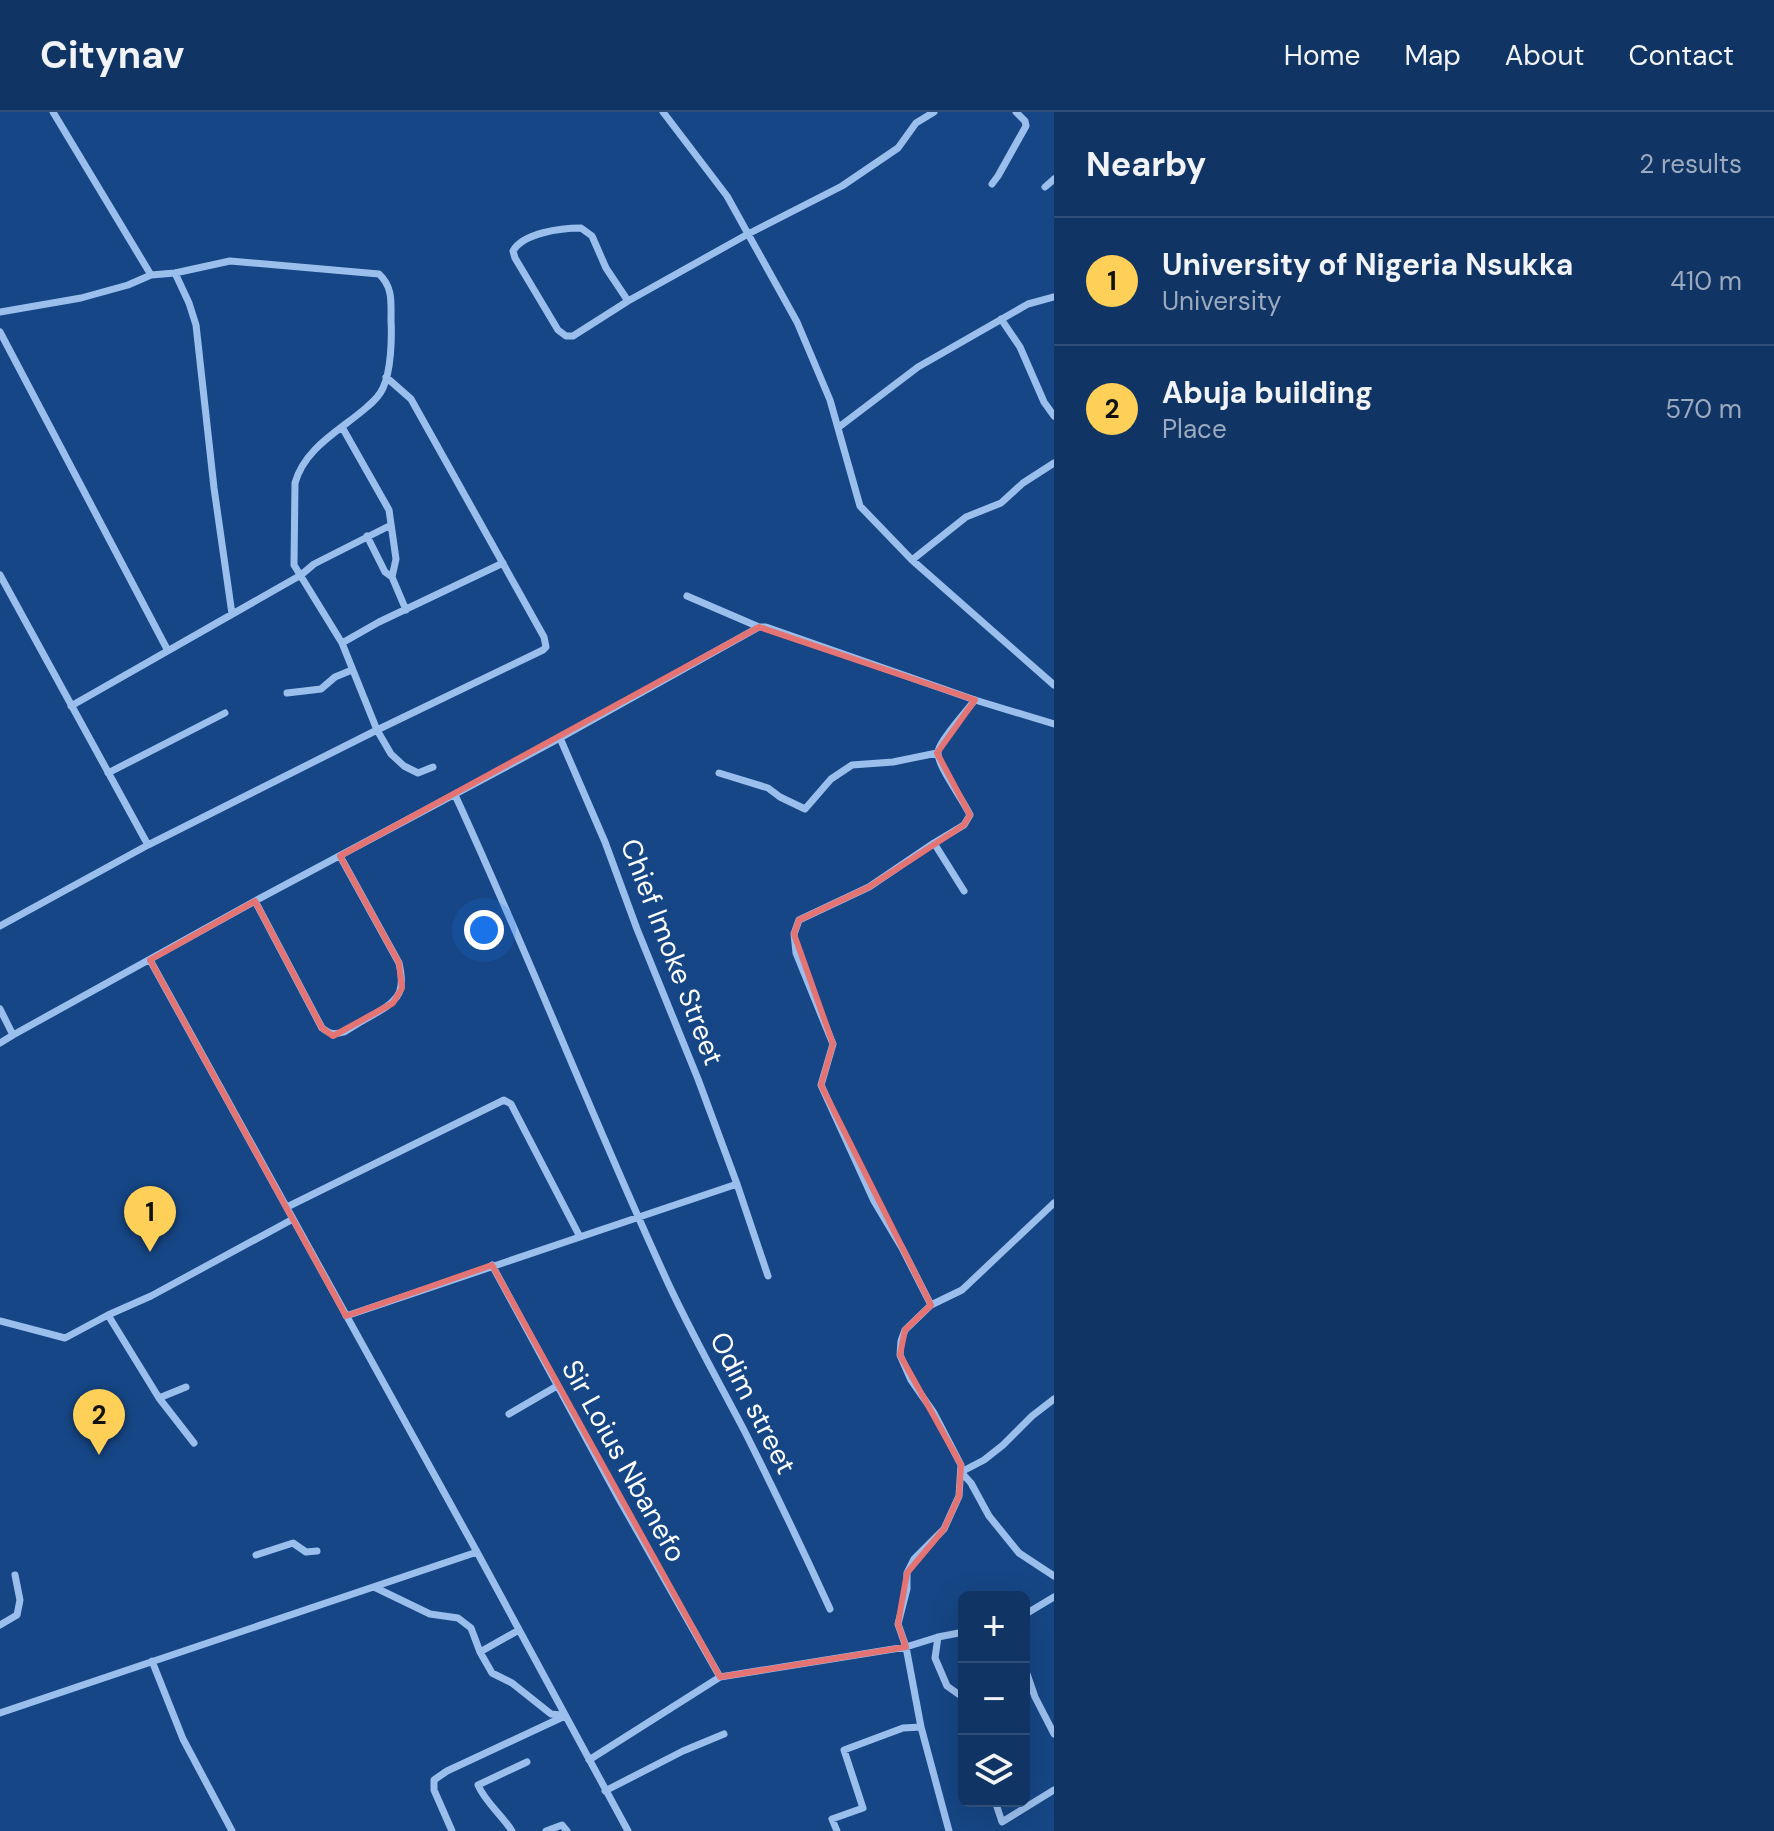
<!DOCTYPE html>
<html lang="en">
<head>
<meta charset="utf-8">
<style>
  :root { --surface:#103464; --page:#1e3f6d; --text:#f1f3f6; --muted:#9caabf; --line:#304f78; --accent:#ffd057 }
  body { margin:0; font-family:"DM Sans",sans-serif; background:var(--page); color:var(--text) }
  .controls { position:absolute; right:24px; bottom:24px; display:grid; overflow:hidden; border-radius:12px; box-shadow:0 8px 32px #0002 }
  .controls button { width:72px; height:72px; display:grid; place-items:center; padding:0; border:0; border-bottom:2px solid var(--line); background:var(--surface); color:var(--text); font:40px sans-serif }
  .you { position:absolute; left:484px; top:818px; width:28px; height:28px; margin:-20px; border:6px solid #fff; border-radius:50%; background:#1a73e8; box-shadow:0 0 0 12px #1a73e833 }
  .badge { display:grid; place-items:center; width:52px; height:52px; border-radius:50%; background:var(--accent); color:#111; font-size:26px; font-weight:700 }
  .pin { position:absolute; translate:-50% -66px; filter:drop-shadow(0 2px 4px #0008) }
  .pin::after { content:''; position:absolute; top:42px; width:28px; height:24px; background:inherit; clip-path:polygon(0 0,100% 0,50% 100%) }
  .list { margin:0; padding:0; list-style:none }
  h2 { display:flex; justify-content:space-between; align-items:center; height:104px; margin:0; padding:0 32px; font-size:34px }
  h2 small { font-size:26px; font-weight:400; color:var(--muted) }
  .list li { display:grid; grid-template-columns:52px 1fr auto; gap:24px; align-items:center; box-sizing:border-box; height:128px; padding:0 32px; border-top:2px solid var(--line) }
  .list b { display:block; font-size:30px; white-space:nowrap }
  .list p { margin:0; font-size:26px; white-space:nowrap; color:var(--muted) }
  .list em { font-size:26px; font-style:normal; color:var(--muted) }
  .icon { flex:none; width:44px; height:44px; fill:none; stroke:currentColor; stroke-width:2; stroke-linecap:round; stroke-linejoin:round }
  .map { position:relative; flex:none; width:1054px; height:1719px; overflow:hidden }
  header { display:flex; align-items:center; gap:48px; box-sizing:border-box; height:112px; padding:0 40px; background:var(--surface); border-bottom:2px solid var(--line) }
  header strong { font-size:38px }
  nav { display:flex; gap:44px; margin-inline-start:auto; font-size:28px }
  main { display:flex }
  aside { flex:1; background:var(--surface) }
  .map>svg:first-child { display:block }
  .lines { fill:none; stroke-linecap:round; stroke-linejoin:round }
  .minor { stroke:#9bbfed; stroke-width:7 }
  .marked { fill:none; stroke:#e47373; stroke-width:6; stroke-linejoin:round }
  .labels { text-anchor:middle; dominant-baseline:central; stroke-width:7; stroke-linejoin:round; paint-order:stroke }
  .street-label { font-size:28px; fill:#fff; stroke:#164685 }
</style>
</head>
<body>
<header>
<strong>Citynav</strong>
<nav><a>Home</a><a>Map</a><a>About</a><a>Contact</a></nav>
</header>
<main>
<div class="map">
<svg width="1054" height="1719" viewBox="0 0 1054 1719">
  <rect width="100%" height="100%" fill="#164685"/>
  <g class="lines">
    <path class="minor" d="M53 0 151 163
      M663 0 727 84 797 210 830 288 860 394 912 448 1054 573
      M992 72 998 64 1026 14 1025 9 1016 0
      M1045 75 1054 67
      M175 161 189 191 196 213 214 376 232 502
      M628 189 606 156 592 124 581 116C561 116 523 121 513 139L515 146 558 218 566 224H573L628 189 748 122 842 74 898 36 916 11 934 0
      M0 200 81 186 128 173 151 163 175 161 230 149 379 162C393 175 391 190 391 208 392 227 391 259 383 276 380 283 373 290 367 295 341 318 305 335 295 371L294 453 342 531 377 618 391 642 404 654 418 661 433 655
      M1001 207 1020 235 1044 290 1054 304
      M0 220 167 537
      M342 315 389 398 396 447 392 465
      M839 315 918 255 1028 192 1054 185
      M367 424 385 460 392 465 406 498
      M912 448 966 405 1001 391 1023 371 1054 351
      M0 463 148 733
      M687 484 759 515
      M342 531 379 510 503 451
      M287 581 321 577 335 565 352 558
      M71 594 301 463 314 452 391 413
      M560 626 605 730 637 817 698 967 737 1072 768 1164
      M108 661 225 601
      M719 661 768 676 780 685 805 697 831 667 852 653 893 650 937 641
      M455 683C528 841 591 1003 663 1160 688 1216 718 1268 746 1322 775 1380 803 1438 830 1497
      M934 731 964 779
      M255 789 322 916C330 922 334 923 344 920 355 913 367 906 378 900 401 887 405 877 399 851L340 744
      M0 814 148 733 377 618 543 538 546 535 544 525 411 287 386 265
      M150 848 477 1440 628 1719
      M0 897 13 923 255 789 560 626 759 515H766L975 588 1054 612
      M0 931 13 923
      M287 1095 504 988 511 992 580 1125
      M492 1153 618 1385 720 1565
      M931 1193 902 1136 874 1089 821 973 833 932 796 841 794 822 799 808 869 775 934 731 964 713 970 703C963 687 937 654 938 640 938 631 967 598 975 588
      M108 1203 159 1286
      M346 1204 737 1072
      M0 1209 65 1226 108 1203 151 1184 293 1107
      M186 1275 159 1286 194 1331
      M1054 1287 1032 1304 1003 1333 984 1348 961 1360 971 1371 989 1404 1019 1441 1054 1464
      M509 1302 557 1274
      M256 1443 293 1431 306 1440 317 1439
      M374 1475 430 1502 458 1506 471 1516 480 1540 519 1518
      M1024 1503 1054 1485
      M0 1513 17 1503 20 1488 15 1463
      M938 1525 935 1546 947 1574 961 1584 964 1592
      M480 1540 492 1561 512 1571 551 1602 562 1603
      M152 1549 183 1627 232 1719
      M1024 1560 1027 1562 1035 1585 1054 1622
      M0 1601 477 1440
      M589 1648 720 1565 906 1535 938 1525 964 1520
      M605 1679 683 1639 724 1622
      M995 1689 1002 1710 1054 1678
      M452 1719 434 1678V1668L447 1659 565 1604
      M512 1719C502 1703 485 1690 478 1673L527 1650
      M546 1719 562 1713 567 1719
      M837 1719 832 1707 863 1696 844 1638 903 1616 921 1615
      M949 1719 921 1615 906 1535 898 1512 907 1477V1461L914 1447 944 1417 959 1384 961 1353 934 1301 911 1268 900 1243 901 1229 905 1218 931 1193 962 1178 1054 1091"/>
  </g>
  <path class="marked" d="M759 515 975 588 937 641 970 703 964 713 869 775 799 808 794 822 833 932 821 973 931 1193 905 1218 900 1243 961 1353 959 1384 944 1417 907 1461 898 1512 906 1535 720 1565 492 1153 346 1204 150 848 255 789 322 916 333 924 393 891 402 876 399 851 340 744Z"/>
  <g class="labels">
    <g class="street-label">
      <text transform="translate(672 840) rotate(69)">Chief Imoke Street</text>
      <text transform="translate(753 1291) rotate(63)">Odim street</text>
      <text transform="translate(624 1349) rotate(61)">Sir Loius Nbanefo</text>
    </g>
  </g>
</svg>
<div class="controls">
<button>+</button>
<button>−</button>
<button><svg class="icon" aria-label="layers" viewBox="0 0 24 24"><path d="M12 4l9 5-9 5-9-5zM3 14l9 5 9-5"/></svg></button>
</div>
<div class="you"></div>
<div class="pin badge" style="left:150px;top:1140px">1</div>
<div class="pin badge" style="left:99px;top:1343px">2</div>
</div>
<aside>
<h2>Nearby<small>2 results</small></h2>
<ul class="list">
<li><span class="badge">1</span><div><b>University of Nigeria Nsukka</b><p>University</p></div><em>410 m</em></li>
<li><span class="badge">2</span><div><b>Abuja building</b><p>Place</p></div><em>570 m</em></li>
</ul>
</aside>
</main>
</body>
</html>
